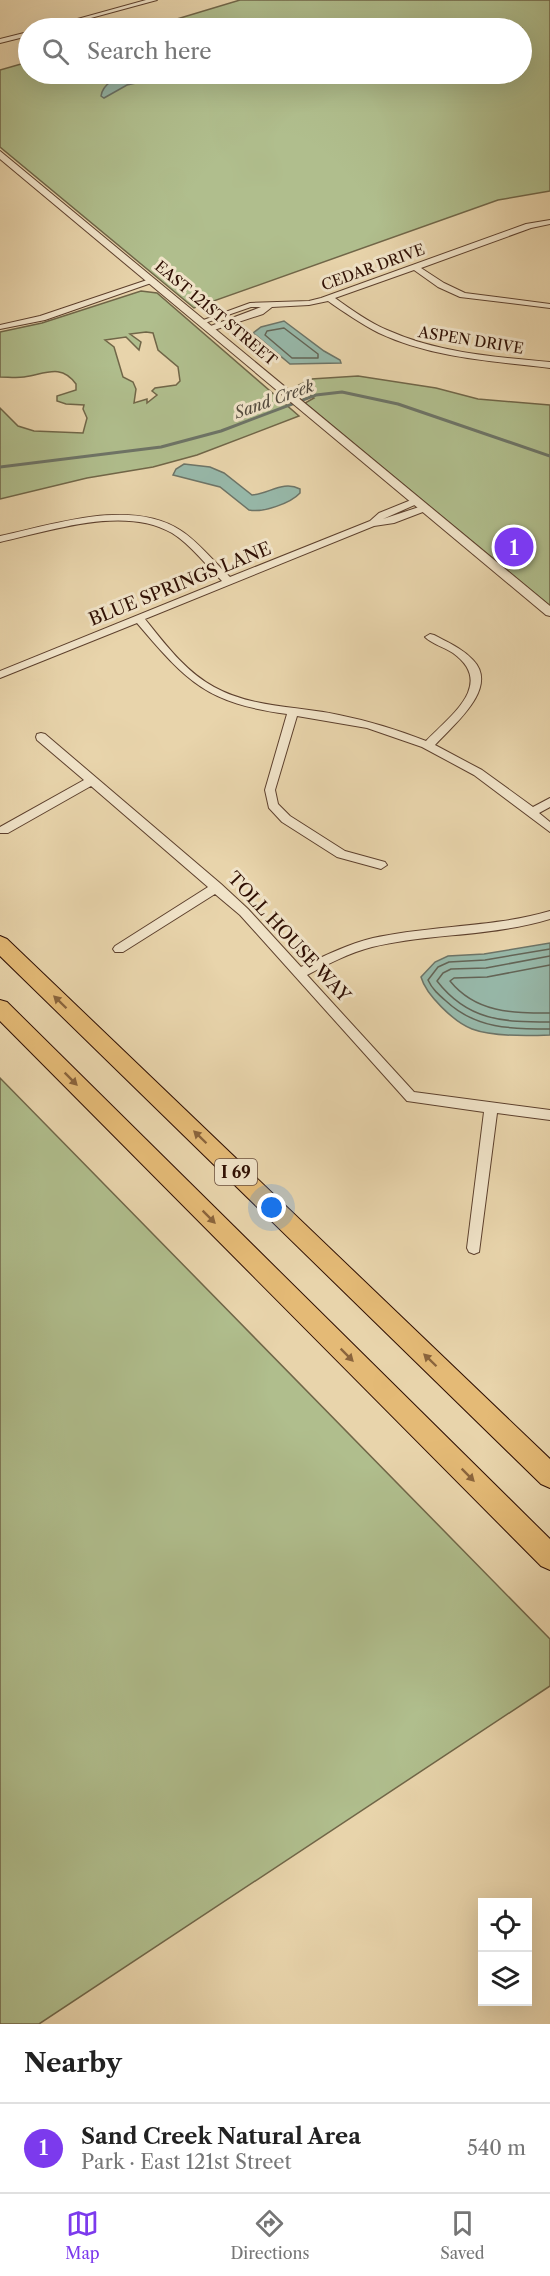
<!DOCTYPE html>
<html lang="en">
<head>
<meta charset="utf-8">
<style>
  :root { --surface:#fff; --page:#f6f6f6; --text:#222; --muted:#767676; --line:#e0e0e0; --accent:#7c3aed }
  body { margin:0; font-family:"Libre Caslon Text",serif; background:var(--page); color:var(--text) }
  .controls { position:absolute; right:18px; bottom:18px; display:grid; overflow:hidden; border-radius:0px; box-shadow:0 6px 24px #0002 }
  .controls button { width:54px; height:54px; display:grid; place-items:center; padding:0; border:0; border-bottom:2px solid var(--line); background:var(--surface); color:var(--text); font:30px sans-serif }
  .you { position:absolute; left:272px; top:1208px; width:21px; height:21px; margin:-15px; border:4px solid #fff; border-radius:50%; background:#1a73e8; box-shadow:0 0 0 9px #1a73e833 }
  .badge { display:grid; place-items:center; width:39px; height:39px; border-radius:50%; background:var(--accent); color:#fff; font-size:20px; font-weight:700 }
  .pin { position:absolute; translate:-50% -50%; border:3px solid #fff; box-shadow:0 2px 6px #0006 }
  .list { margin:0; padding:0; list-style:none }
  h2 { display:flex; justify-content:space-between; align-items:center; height:78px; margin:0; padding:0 24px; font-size:26px }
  h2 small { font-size:20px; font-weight:400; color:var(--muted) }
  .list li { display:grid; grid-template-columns:39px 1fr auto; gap:18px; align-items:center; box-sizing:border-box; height:90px; padding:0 24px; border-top:2px solid var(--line) }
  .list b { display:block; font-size:22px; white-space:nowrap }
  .list p { margin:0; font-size:20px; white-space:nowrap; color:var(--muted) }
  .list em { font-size:20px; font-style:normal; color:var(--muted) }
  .icon { flex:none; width:33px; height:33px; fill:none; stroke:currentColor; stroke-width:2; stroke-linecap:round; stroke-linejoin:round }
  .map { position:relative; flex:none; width:550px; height:2024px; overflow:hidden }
  .search { position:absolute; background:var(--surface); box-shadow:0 6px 24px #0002; left:18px; right:18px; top:18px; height:66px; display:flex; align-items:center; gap:15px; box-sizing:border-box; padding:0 21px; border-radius:33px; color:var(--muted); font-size:22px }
  .sheet { height:168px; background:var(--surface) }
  nav { display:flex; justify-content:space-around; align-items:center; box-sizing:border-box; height:84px; border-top:2px solid var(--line); background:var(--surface); font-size:16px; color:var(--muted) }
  nav a { display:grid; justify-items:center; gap:3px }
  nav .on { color:var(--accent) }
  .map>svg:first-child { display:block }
  .green { fill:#b0be8d; stroke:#706648; stroke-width:1.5; fill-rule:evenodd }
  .water { fill:#97b8a9; stroke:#6d7467; stroke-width:1.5 }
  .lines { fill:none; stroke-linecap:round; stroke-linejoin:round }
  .shore { stroke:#636456; stroke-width:1.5 }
  .stream { stroke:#6d7467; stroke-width:3 }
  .minor-casing { stroke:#5d402d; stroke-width:2 }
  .tertiary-casing { stroke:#5d402d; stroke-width:2 }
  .motorway-casing { stroke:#2f0f03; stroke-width:2 }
  .minor { fill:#f0e3c8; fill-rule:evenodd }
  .tertiary { fill:#f0e3c8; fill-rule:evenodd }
  .motorway { fill:#e4ba76; fill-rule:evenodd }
  .oneway { fill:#8a643c }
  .labels { text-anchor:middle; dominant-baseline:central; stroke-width:6; stroke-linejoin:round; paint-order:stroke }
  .far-street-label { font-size:15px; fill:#2f0f03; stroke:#f0e3c8 }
  .far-water-label { font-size:16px; font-style:italic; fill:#534a3d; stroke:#f0e3c8 }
  .shield { fill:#f0e3c8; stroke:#694f3e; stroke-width:1.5 }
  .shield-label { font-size:16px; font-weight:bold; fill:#2f0f03 }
  .street-label { font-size:18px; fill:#2f0f03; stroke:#f0e3c8 }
</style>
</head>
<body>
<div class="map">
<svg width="550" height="2024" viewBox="0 0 550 2024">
  <rect width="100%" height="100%" fill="#e8d4ab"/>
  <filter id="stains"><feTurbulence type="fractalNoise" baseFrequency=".00333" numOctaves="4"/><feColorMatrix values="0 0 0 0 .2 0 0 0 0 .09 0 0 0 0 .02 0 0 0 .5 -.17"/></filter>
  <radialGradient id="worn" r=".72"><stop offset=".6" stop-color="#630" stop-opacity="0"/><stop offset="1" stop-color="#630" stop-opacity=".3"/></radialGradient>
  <path class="green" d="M240 0H550V191L498 200 194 308 0 147V70L28 62V74H522V28H147Z
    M141 291 157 293 299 416 197 455 153 467 87 478 0 499V408L18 426 34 431 83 433 87 418 83 409 84 405 66 404 57 401V396L76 390V384C61 363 45 374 24 377 16 378 8 377 0 377V332L42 323ZM146 332 153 333 158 350 178 367 180 381 176 385 155 388 152 391 157 395 147 403V399L134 403 136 389 133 382 123 377 114 347 105 340 126 337 139 350 141 342 130 334Z
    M358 376 436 388 478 399 550 405V606L305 403 314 398 299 385 311 379Z
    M0 1078 550 1639V1686L39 2024H0Z"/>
  <path class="water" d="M128 74H203L204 81H145L127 85 104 98 101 96C103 83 116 78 128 74Z
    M284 321 324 351 340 360 341 363 290 364 253 333 261 327Z
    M184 464 210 467 224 473 252 495C269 494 283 480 300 489V493C291 503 263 513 249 510L220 487 173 475 176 469Z
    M550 943V1035C528 1036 493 1037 472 1029 454 1022 426 995 421 977L435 962 448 956 484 954Z"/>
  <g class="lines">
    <path class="shore" d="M127 74 131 79 157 75 195 76 197 74
      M284 328 318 354V358H292L265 335 267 331Z
      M550 949 485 960 449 962 438 967 428 980C432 989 439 995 446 1001 476 1029 511 1029 550 1029
      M550 956 486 968 451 969 443 973 437 981C468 1021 503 1022 550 1022
      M550 965 487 977 454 978 450 981C476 1013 512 1013 550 1013"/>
    <path class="stream" d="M0 467 161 447 221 431 316 395 342 392 398 404 550 456"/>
    <defs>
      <path id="minor" d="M146 0H157L54 28H45Z
        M28 32V36L0 43V39Z
        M550 220V224L531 228 421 268 444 283 465 293 550 304V308L460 297 438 287 414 270 335 298C352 310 368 322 387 330 438 353 495 357 550 362V368C493 361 432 358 379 333 361 324 344 312 328 301L309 305 272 307 263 314 211 331H208V327L261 307H251L202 324 198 322 250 303 309 301 321 298 526 224Z
        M150 279 157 281 45 320 0 329V325L40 316Z
        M416 498 421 501 419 503 383 519 425 505 430 508 428 510 394 523 374 526 145 619C165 644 185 671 214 687 252 708 297 706 339 715 369 721 398 730 426 741 450 716 496 684 453 653 444 647 432 644 425 637L430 634 434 635C447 642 462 648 473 660 500 688 453 725 435 745L482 770 533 807 550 798V807L539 813 550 822V832L474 775 422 747 367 728 297 716 275 790 278 804 290 816 345 851 385 862 387 865 381 869 337 857 282 822 269 808 265 790 287 714C207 703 188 683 137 623L0 678V671L222 581C206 565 191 545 172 533 124 505 50 531 0 542V536C53 525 130 498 180 530 199 542 214 562 230 577L370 521 379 513Z
        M41 733 45 734 221 884 248 909 301 967C324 956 348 944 373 938 432 925 492 928 550 911V919C491 937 430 933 372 947 349 953 328 964 307 975L414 1092 550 1110V1120L497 1113 479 1252 474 1254 469 1252 467 1248 484 1112 407 1101 240 915 215 894 123 952H115L113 949 115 946 208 887 91 786 8 833H0V827L84 780 37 740 36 737 37 734Z"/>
      <path id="tertiary" d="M0 151 550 606V616L546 615 0 159Z"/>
      <path id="motorway" d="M0 936 7 939 550 1459V1488L541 1484 0 956Z
        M0 1000 7 1002 550 1539V1570L541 1566 0 1021Z"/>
    </defs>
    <use href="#minor" class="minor-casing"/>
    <use href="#tertiary" class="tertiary-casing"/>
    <use href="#motorway" class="motorway-casing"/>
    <use href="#minor" class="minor"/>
    <use href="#tertiary" class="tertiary"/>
    <use href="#motorway" class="motorway"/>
  </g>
  <defs><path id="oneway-solid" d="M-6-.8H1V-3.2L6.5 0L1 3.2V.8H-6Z" transform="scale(1.5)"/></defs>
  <g class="oneway">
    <use href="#oneway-solid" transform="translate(60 1002) rotate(-136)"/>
    <use href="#oneway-solid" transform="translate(71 1079) rotate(45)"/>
    <use href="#oneway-solid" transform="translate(200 1137) rotate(-136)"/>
    <use href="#oneway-solid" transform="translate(209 1217) rotate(45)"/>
    <use href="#oneway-solid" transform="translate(347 1355) rotate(45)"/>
    <use href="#oneway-solid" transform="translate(430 1360) rotate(-136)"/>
    <use href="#oneway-solid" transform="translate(468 1475) rotate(45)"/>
  </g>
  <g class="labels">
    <g class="far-street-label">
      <text transform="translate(373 267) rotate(-20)">CEDAR DRIVE</text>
      <text transform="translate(216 313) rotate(40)">EAST 121ST STREET</text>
      <text transform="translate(471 340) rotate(9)">ASPEN DRIVE</text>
    </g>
    <g class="far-water-label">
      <text transform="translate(274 399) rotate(-20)">Sand Creek</text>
    </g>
    <rect class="shield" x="215" y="1159" width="42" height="26" rx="4.5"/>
    <g class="shield-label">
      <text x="236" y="1172">I 69</text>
    </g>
    <g class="street-label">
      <text transform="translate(180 584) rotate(-22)">BLUE SPRINGS LANE</text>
      <text transform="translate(289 937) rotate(47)">TOLL HOUSE WAY</text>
    </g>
  </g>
  <rect width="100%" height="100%" filter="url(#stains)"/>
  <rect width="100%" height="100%" fill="url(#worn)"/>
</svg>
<div class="controls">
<button><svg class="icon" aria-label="locate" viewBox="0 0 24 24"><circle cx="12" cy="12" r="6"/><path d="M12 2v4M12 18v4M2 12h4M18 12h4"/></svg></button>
<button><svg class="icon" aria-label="layers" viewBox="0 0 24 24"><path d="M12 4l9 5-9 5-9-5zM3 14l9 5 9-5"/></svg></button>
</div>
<div class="you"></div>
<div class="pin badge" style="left:514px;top:547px">1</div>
<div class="search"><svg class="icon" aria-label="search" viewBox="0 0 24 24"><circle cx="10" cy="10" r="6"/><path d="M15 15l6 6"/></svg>Search here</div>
</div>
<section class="sheet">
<h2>Nearby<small></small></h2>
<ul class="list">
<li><span class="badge">1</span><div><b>Sand Creek Natural Area</b><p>Park · East 121st Street</p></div><em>540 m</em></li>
</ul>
</section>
<nav>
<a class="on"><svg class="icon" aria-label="map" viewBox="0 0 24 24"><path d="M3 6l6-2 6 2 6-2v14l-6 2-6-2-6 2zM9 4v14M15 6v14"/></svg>Map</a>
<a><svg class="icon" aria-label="directions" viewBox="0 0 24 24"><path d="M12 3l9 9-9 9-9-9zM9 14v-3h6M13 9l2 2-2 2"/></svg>Directions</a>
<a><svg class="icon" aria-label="saved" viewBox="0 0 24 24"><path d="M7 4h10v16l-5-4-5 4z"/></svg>Saved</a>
</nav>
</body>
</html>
